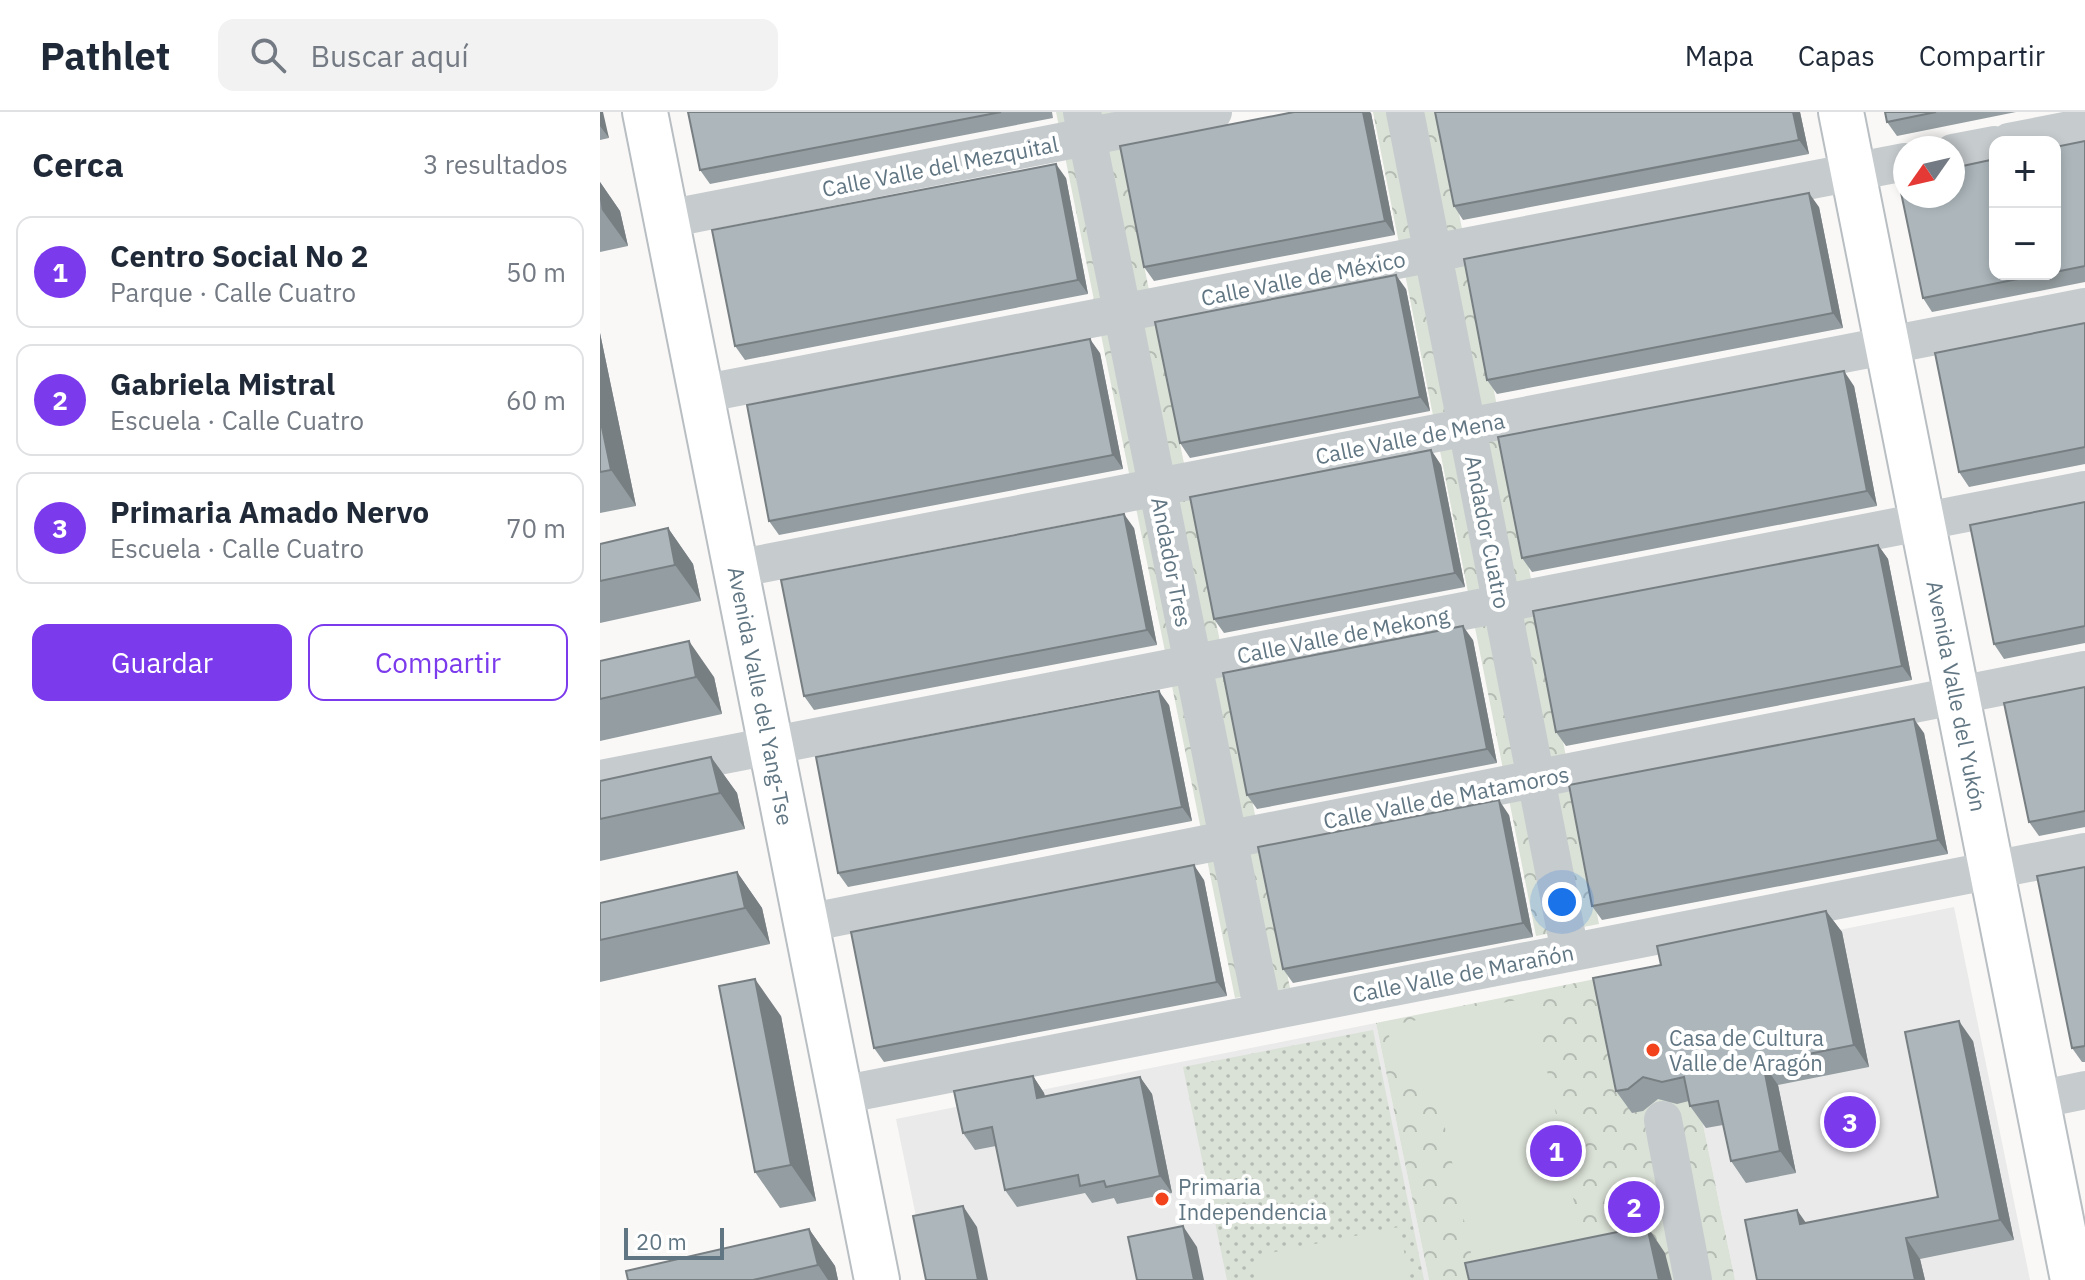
<!DOCTYPE html>
<html lang="es">
<head>
<meta charset="utf-8">
<style>
  :root { --surface:#fff; --page:#f2f2f3; --text:#1f2937; --muted:#747a83; --line:#e0e1e3; --accent:#7c3aed }
  body { margin:0; font-family:"IBM Plex Sans",sans-serif; background:var(--page); color:var(--text) }
  .controls { position:absolute; right:24px; top:24px; display:grid; overflow:hidden; border-radius:16px; box-shadow:0 4px 12px #0003 }
  .controls button { width:72px; height:72px; display:grid; place-items:center; padding:0; border:0; border-bottom:2px solid var(--line); background:var(--surface); color:var(--text); font:40px sans-serif }
  .compass { position:absolute; left:1293px; top:24px; width:72px; height:72px; border-radius:50%; background:var(--surface); box-shadow:0 4px 12px #0003; rotate:236deg }
  .scale { position:absolute; left:24px; bottom:20px; width:100px; box-sizing:border-box; padding-left:8px; border:4px solid #617683; border-top:0; font-size:22px; line-height:28px; white-space:nowrap; color:#617683; -webkit-text-stroke:6px #fff; paint-order:stroke }
  .you { position:absolute; left:962px; top:790px; width:28px; height:28px; margin:-20px; border:6px solid #fff; border-radius:50%; background:#1a73e8; box-shadow:0 0 0 12px #1a73e833 }
  .badge { display:grid; place-items:center; width:52px; height:52px; border-radius:50%; background:var(--accent); color:#fff; font-size:26px; font-weight:700 }
  .pin { position:absolute; translate:-50% -50%; border:4px solid #fff; box-shadow:0 2px 8px #0006 }
  .list { margin:0; padding:0; list-style:none }
  h2 { display:flex; justify-content:space-between; align-items:center; height:104px; margin:0; padding:0 32px; font-size:34px }
  h2 small { font-size:26px; font-weight:400; color:var(--muted) }
  .list li { display:grid; grid-template-columns:52px 1fr auto; gap:24px; align-items:center; box-sizing:border-box; height:112px; margin:0 16px 16px; padding:0 16px; border:2px solid var(--line); border-radius:16px }
  .list b { display:block; font-size:30px; white-space:nowrap }
  .list p { margin:0; font-size:26px; white-space:nowrap; color:var(--muted) }
  .list em { font-size:26px; font-style:normal; color:var(--muted) }
  .actions { display:flex; gap:16px; padding:24px 32px }
  .actions a { flex:1; padding:18px 0; border:2px solid var(--accent); border-radius:16px; text-align:center; font-size:28px; color:var(--accent) }
  .actions .main { background:var(--accent); color:#fff }
  .icon { flex:none; width:44px; height:44px; fill:none; stroke:currentColor; stroke-width:2; stroke-linecap:round; stroke-linejoin:round }
  .map { position:relative; flex:none; width:1485px; height:1168px; overflow:hidden }
  header { display:flex; align-items:center; gap:48px; box-sizing:border-box; height:112px; padding:0 40px; background:var(--surface); border-bottom:2px solid var(--line) }
  header strong { font-size:38px }
  nav { display:flex; gap:44px; margin-inline-start:auto; font-size:28px }
  .search { width:560px; height:72px; background:var(--page); display:flex; align-items:center; gap:20px; box-sizing:border-box; padding:0 28px; border-radius:16px; color:var(--muted); font-size:30px }
  main { display:flex }
  aside { flex:1; background:var(--surface) }
  .map>svg:first-child { display:block }
  .built { fill:#e9eae9 }
  .park { fill:url(#park-crowns) }
  .garden { fill:url(#garden-dots) }
  .pitch { fill:#dae1d6 }
  .lines { fill:none; stroke-linecap:round; stroke-linejoin:round }
  .secondary-casing { stroke:#b8bec2; stroke-width:48 }
  .street { stroke:#c6cbce; stroke-width:38 }
  .secondary { stroke:#fff; stroke-width:44 }
  .wall { fill:#949da1 }
  .shaded-wall { fill:#787f83 }
  .building { fill:#acb6bb; stroke:#787f83; stroke-width:2 }
  .poi-dot { fill:#f2431c; stroke:#fff; stroke-width:3 }
  .labels { text-anchor:middle; dominant-baseline:central; stroke-width:8; stroke-linejoin:round; paint-order:stroke }
  .street-label { font-size:22px; fill:#617683; stroke:#fff }
  .poi-label { font-size:22px; fill:#617683; stroke:#fff; text-anchor:start }
</style>
</head>
<body>
<header>
<strong>Pathlet</strong>
<div class="search"><svg class="icon" aria-label="search" viewBox="0 0 24 24"><circle cx="10" cy="10" r="6"/><path d="M15 15l6 6"/></svg>Buscar aquí</div>
<nav><a>Mapa</a><a>Capas</a><a>Compartir</a></nav>
</header>
<main>
<aside>
<h2>Cerca<small>3 resultados</small></h2>
<ul class="list">
<li><span class="badge">1</span><div><b>Centro Social No 2</b><p>Parque · Calle Cuatro</p></div><em>50 m</em></li>
<li><span class="badge">2</span><div><b>Gabriela Mistral</b><p>Escuela · Calle Cuatro</p></div><em>60 m</em></li>
<li><span class="badge">3</span><div><b>Primaria Amado Nervo</b><p>Escuela · Calle Cuatro</p></div><em>70 m</em></li>
</ul>
<div class="actions"><a class="main">Guardar</a><a>Compartir</a></div>
</aside>
<div class="map">
<svg width="1485" height="1168" viewBox="0 0 1485 1168">
  <defs>
    <pattern id="park-crowns" width="20" height="18" patternUnits="userSpaceOnUse" patternTransform="scale(2)"><rect width="20" height="18" fill="#dae1d6"/><path d="M2 6a3 3 0 1 1 6 0M12 15a3 3 0 1 1 6 0" fill="none" stroke="#b4bbb3"/></pattern>
    <pattern id="garden-dots" width="8" height="8" patternUnits="userSpaceOnUse" patternTransform="scale(2)"><rect width="8" height="8" fill="#dae1d6"/><path d="M2 2h.1M6 6h.1" fill="none" stroke="#b4bbb3" stroke-width="1.8" stroke-linecap="round"/></pattern>
  </defs>
  <rect width="100%" height="100%" fill="#f9f8f6"/>
  <path class="built" d="M1354 795 1430 1168H1135L1070 852Z
    M776 911 829 1168H329L296 1007Z"/>
  <path class="park" d="M456 0H513L690 876 635 886Z
    M773 0H839L999 812 936 824Z
    M1070 852 1135 1168H829L776 911Z"/>
  <path class="garden" d="M773 918 824 1168H627L583 955Z"/>
  <path class="pitch" d="M932 885 984 1139 875 1161 836 972 801 978 787 914Z
    M799 1115 810 1168H660L655 1144Z"/>
  <g class="lines">
    <defs>
      <path id="secondary" d="M45 0 277 1168
        M1241 0 1473 1168"/>
    </defs>
    <use href="#secondary" class="secondary-casing"/>
    <path class="street" d="M482 0 663 900
      M805 0 970 840
      M1409 30 1485 15
      M1353 41 1395 33
      M67 107 613 0
      M101 282 1305 50
      M136 457 1485 195
      M0 667 1485 378
      M207 811 1485 558
      M241 983 1485 740
      M1437 988 1485 978
      M1063 1008 1093 1168"/>
    <use href="#secondary" class="secondary"/>
  </g>
  <path class="wall" d="M0 0 9 26 0 28Z
    M88 0H452L453 6 110 72 100 58Z
    M1200 0 1209 42 863 108 854 94Z
    M1285 0H1416L1297 24 1287 10Z
    M771 1 795 123 554 169 544 155Z
    M1485 29V170L1332 200 1323 186 1395 162H1455V35Z
    M466 66 488 182 145 248 135 234Z
    M0 70 20 99 28 134 0 140Z
    M1219 95 1243 216 897 282 887 268Z
    M806 177 830 299 590 346 580 331Z
    M1485 211V352L1369 375 1359 360Z
    M0 221 36 394 0 401Z
    M500 241 523 357 179 423 169 409Z
    M1254 274 1277 394 932 460 922 446Z
    M831 338 841 353 865 475 624 521 614 507Z
    M1485 390V531L1404 547 1394 532Z
    M68 416 93 452 101 489 0 511V432Z
    M534 416 557 533 214 598 204 584Z
    M1278 433 1288 447 1312 568 966 634 956 620Z
    M873 528 897 651 657 697 647 683Z
    M0 549 114 565 122 602 0 629Z
    M1485 575V715L1439 724 1429 710Z
    M569 593 592 709 248 775 238 761Z
    M1324 621 1348 742 1002 808 992 794Z
    M111 645 137 681 145 717 0 749V669Z
    M909 703 933 825 693 871 683 857Z
    M1485 755V950H1482L1472 936Z
    M137 760 162 796 170 832 0 870V791Z
    M604 768 627 884 284 950 274 936Z
    M1226 799 1242 820 1269 955 1178 973 1196 1061 1146 1071 1131 1049 1123 1013 1106 1016 1090 994 1089 989 1077 992 1058 987 1043 999 1032 1001 1016 979 1061 853Z
    M181 904 216 1089 180 1096 155 1060Z
    M1373 929 1414 1128 1320 1147 1325 1168H1157L1207 1111 1338 1085Z
    M433 964 444 981 445 984 540 965 552 982 572 1081 517 1092 514 1086 492 1091 485 1081 417 1095 405 1078 396 1034 375 1038 363 1021Z
    M209 1117 235 1154 238 1168H28Z"/>
  <path class="shaded-wall" d="M0 0H3L9 26 0 14Z
    M763 0H770L771 1 795 123 785 109Z
    M1193 0H1200L1209 42 1199 28Z
    M456 52 466 66 488 182 478 168Z
    M0 70 20 99 28 134 2 98 0 87Z
    M1209 81 1219 95 1243 216 1233 201Z
    M796 163 806 177 830 299 820 285Z
    M0 221 36 394 11 358 0 306Z
    M490 227 500 241 523 357 513 343Z
    M1244 259 1254 274 1277 394 1267 379Z
    M831 338 841 353 865 475 855 461Z
    M524 402 534 416 557 533 547 518Z
    M68 416 93 452 101 489 75 453Z
    M1278 433 1288 447 1312 568 1302 554Z
    M863 514 873 528 897 651 887 637Z
    M89 529 114 565 122 602 96 565Z
    M559 579 569 593 592 709 582 695Z
    M1314 607 1324 621 1348 742 1338 728Z
    M111 645 137 681 145 717 120 681Z
    M899 688 909 703 933 825 923 811Z
    M594 753 604 768 627 884 617 870Z
    M137 760 162 796 170 832 145 796Z
    M1226 799 1242 820 1269 955 1254 933Z
    M155 867 181 904 216 1089 191 1053Z
    M1359 909 1373 929 1414 1128 1400 1108Z
    M1163 951 1178 973 1196 1061 1180 1039Z
    M433 964 444 981 449 1003 437 986Z
    M540 965 552 982 572 1081 560 1064Z
    M363 1094 377 1115 388 1168H378Z
    M1197 1098 1211 1118 1200 1112Z
    M583 1114 597 1135 604 1168H594Z
    M1047 1114 1065 1141 1072 1168H1059Z
    M209 1117 235 1154 238 1168H228L218 1153Z
    M1306 1126 1320 1147 1325 1168H1315Z"/>
  <path class="building" d="M88 0H401L100 58Z
    M694 0H763L785 109 544 155 520 34Z
    M835 0H1193L1199 28 854 94Z
    M1285 0H1336L1287 10Z
    M1485 29V154L1455 160V35Z
    M1395 47V162H1443L1323 186 1298 66 1305 65V84H1353V56Z
    M456 52 478 168 135 234 112 118Z
    M1209 81 1233 201 887 268 864 147Z
    M796 163 820 285 580 331 555 210Z
    M1485 211V335L1359 360 1335 241Z
    M490 227 513 343 169 409 147 293Z
    M1244 259 1267 379 922 446 898 325Z
    M0 306 11 358 0 360Z
    M831 338 855 461 614 507 590 385Z
    M1485 390V514L1394 532 1370 413Z
    M524 402 547 518 204 584 181 468Z
    M68 416 75 453 0 469V432Z
    M1278 433 1302 554 956 620 933 499Z
    M863 514 887 637 647 683 623 561Z
    M89 529 96 565 0 587V549Z
    M1485 575V699L1429 710 1404 591Z
    M559 579 582 695 238 761 216 645Z
    M1314 607 1338 728 992 794 969 673Z
    M111 645 120 681 0 707V669Z
    M899 688 923 811 683 857 658 735Z
    M594 753 617 870 274 936 251 820Z
    M1485 755V934L1472 936 1437 764Z
    M137 760 145 796 0 828V791Z
    M1226 799 1254 933 1163 951 1180 1039 1131 1049 1118 989 1090 994 1084 965 1062 970 1043 965 1028 977 1016 979 993 866 1061 853 1057 834Z
    M155 867 191 1053 155 1060 119 874Z
    M1359 909 1400 1108 1306 1126 1315 1168H1157L1145 1108 1197 1098 1200 1112 1338 1085 1305 920Z
    M433 964 437 986 540 965 560 1064 506 1075 504 1069 480 1074 478 1063 405 1078 392 1015 363 1021 354 979Z
    M363 1094 378 1168H326L313 1104Z
    M583 1114 594 1168H537L528 1125Z
    M1047 1114 1059 1168H869L865 1151Z
    M209 1117 218 1153 153 1168H28L26 1159Z"/>
  <g class="poi-dot">
    <circle cx="1053" cy="938" r="8"/>
    <circle cx="562" cy="1087" r="8"/>
  </g>
  <g class="labels">
    <g class="street-label">
      <text transform="translate(340 54) rotate(-11)">Calle Valle del Mezquital</text>
      <text transform="translate(703 166) rotate(-11)">Calle Valle de México</text>
      <text transform="translate(810 326) rotate(-11)">Calle Valle de Mena</text>
      <text transform="translate(888 420) rotate(79)">Andador Cuatro</text>
      <text transform="translate(572 450) rotate(79)">Andador Tres</text>
      <text transform="translate(743 523) rotate(-11)">Calle Valle de Mekong</text>
      <text transform="translate(161 584) rotate(79)">Avenida Valle del Yang-Tse</text>
      <text transform="translate(1357 584) rotate(79)">Avenida Valle del Yukón</text>
      <text transform="translate(846 685) rotate(-11)">Calle Valle de Matamoros</text>
      <text transform="translate(863 861) rotate(-11)">Calle Valle de Marañón</text>
    </g>
    <g class="poi-label">
      <text x="1069" y="925">Casa de Cultura<tspan x="1069" dy="25">Valle de Aragón</tspan></text>
      <text x="578" y="1074">Primaria<tspan x="578" dy="25">Independencia</tspan></text>
    </g>
  </g>
</svg>
<div class="controls">
<button>+</button>
<button>−</button>
</div>
<svg class="compass" viewBox="-18 -18 36 36"><path d="M0-13l5 13h-10z" fill="#e53935"/><path d="M0 13l5-13h-10z" fill="#747a83"/></svg>
<div class="scale">20 m</div>
<div class="you"></div>
<div class="pin badge" style="left:956px;top:1039px">1</div>
<div class="pin badge" style="left:1034px;top:1095px">2</div>
<div class="pin badge" style="left:1250px;top:1010px">3</div>
</div>
</main>
</body>
</html>
